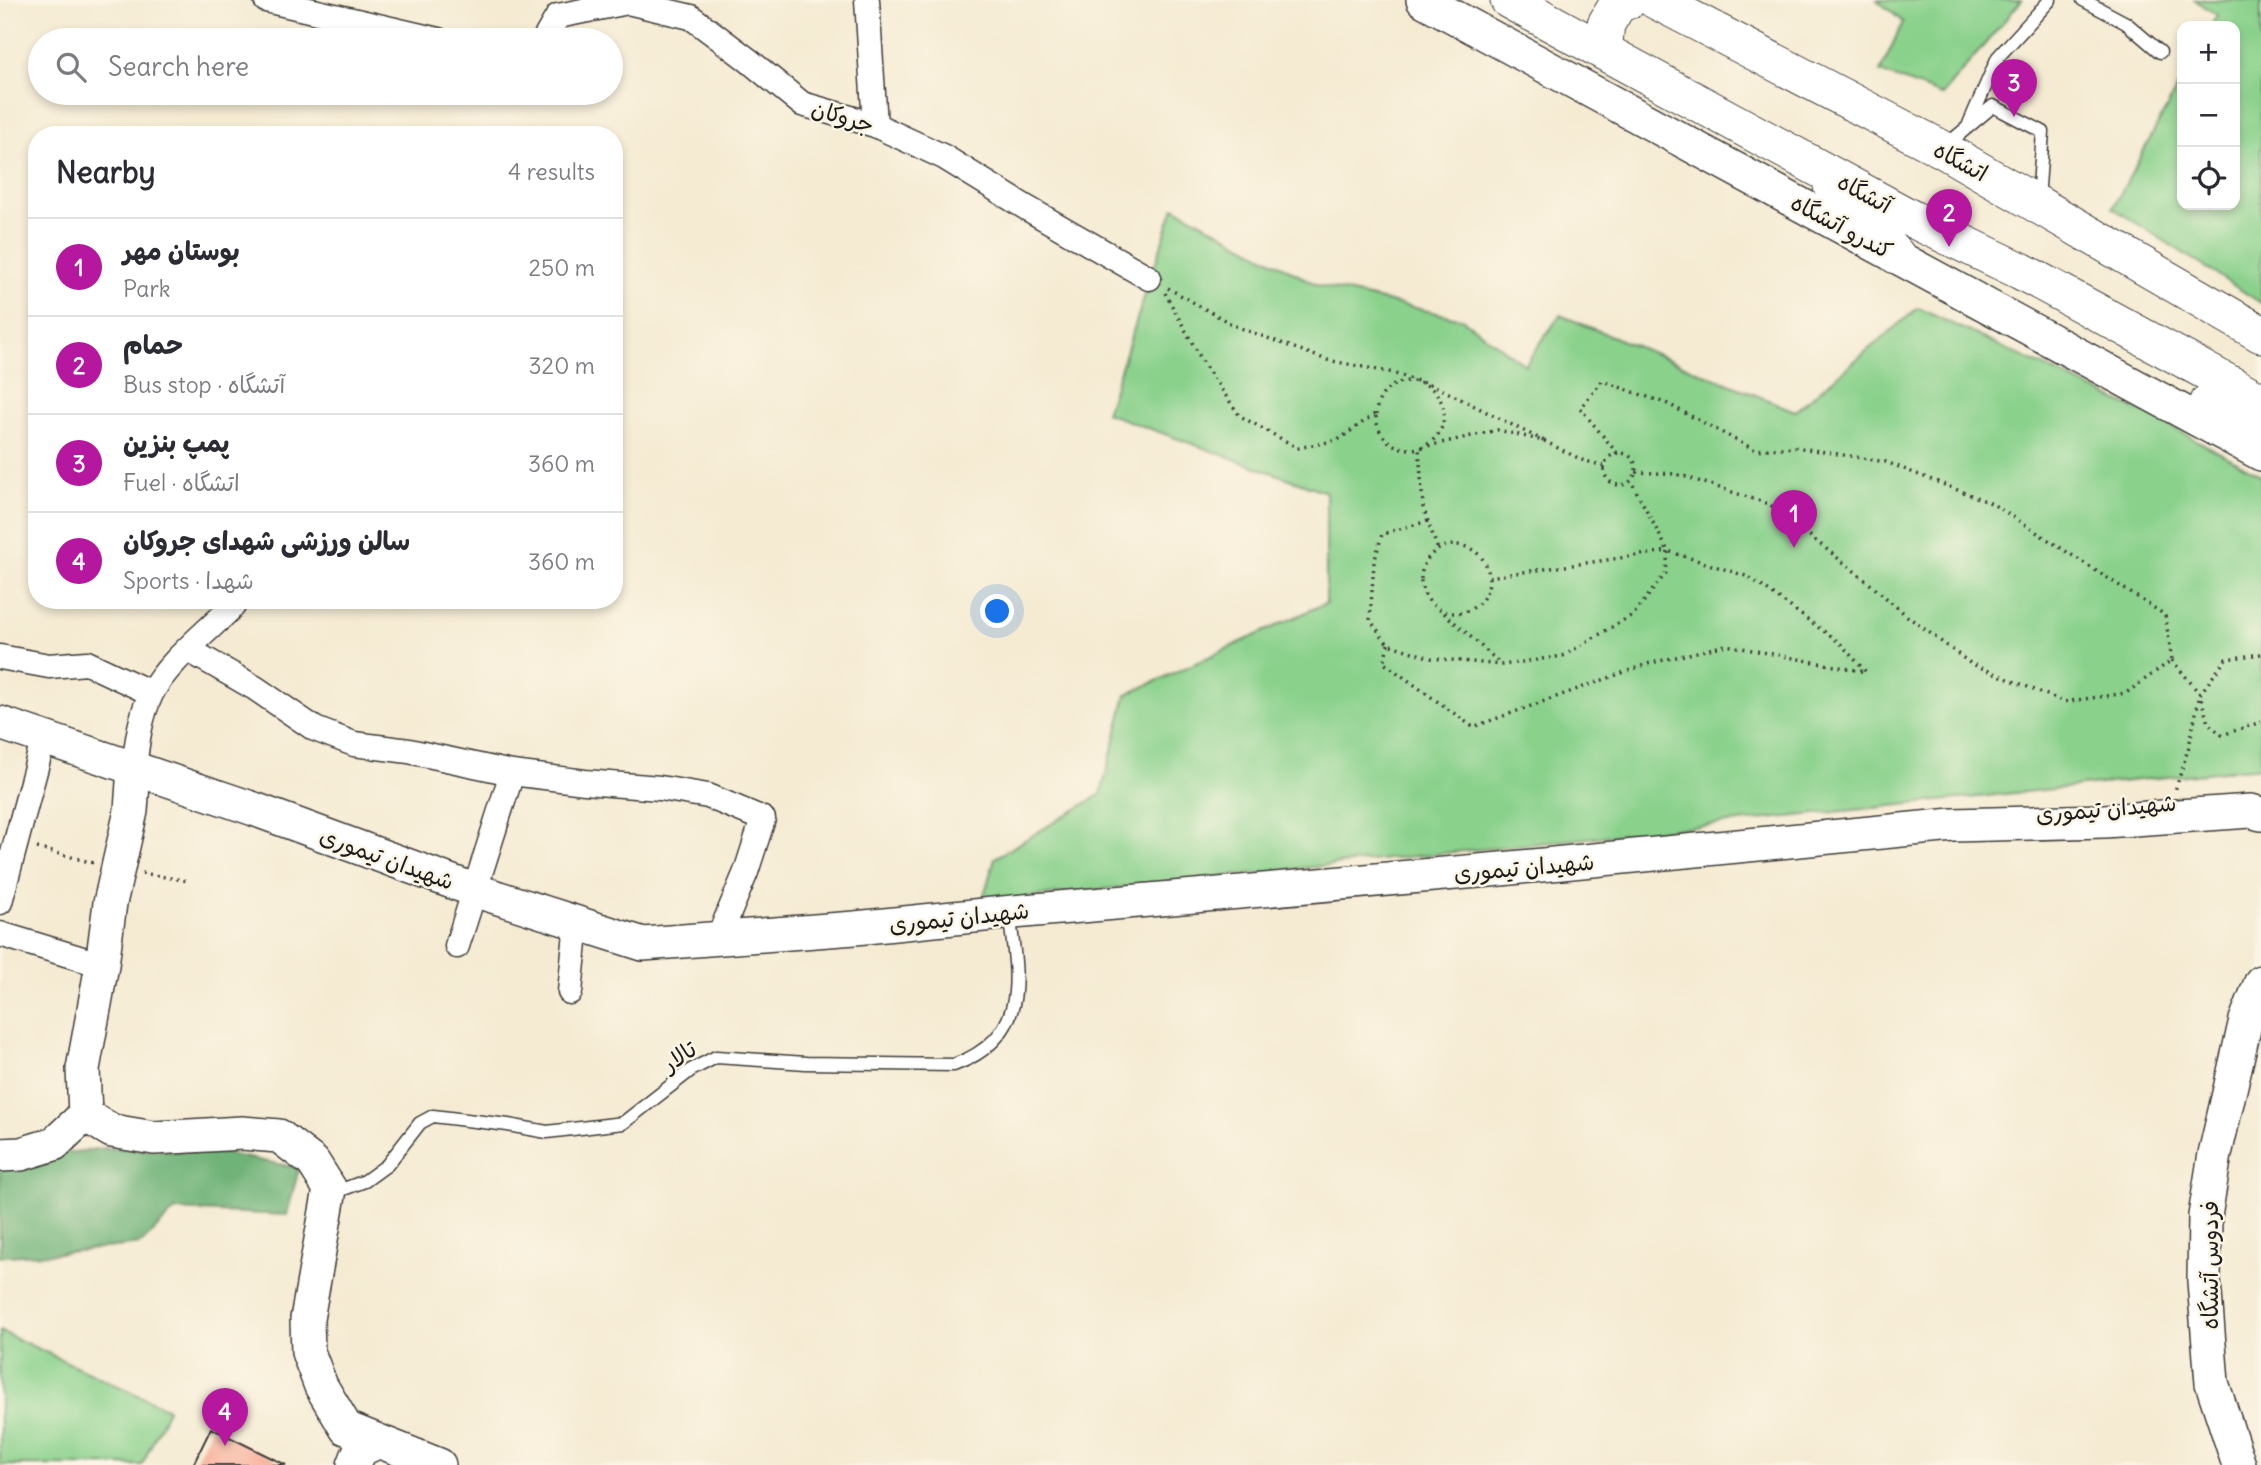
<!DOCTYPE html>
<html lang="en">
<head>
<meta charset="utf-8">
<style>
  :root { --surface:#fff; --page:#f7f7f7; --text:#2b2b33; --muted:#7c7c81; --line:#e1e1e2; --accent:#b5179e }
  body { margin:0; font-family:Delius,"Playpen Sans Arabic",sans-serif; background:var(--page); color:var(--text) }
  .controls { position:absolute; right:21px; top:21px; display:grid; overflow:hidden; border-radius:14px; box-shadow:0 4px 10px #0003 }
  .controls button { width:63px; height:63px; display:grid; place-items:center; padding:0; border:0; border-bottom:2px solid var(--line); background:var(--surface); color:var(--text); font:35px sans-serif }
  .you { position:absolute; left:998px; top:612px; width:24px; height:24px; margin:-18px; border:5px solid #fff; border-radius:50%; background:#1a73e8; box-shadow:0 0 0 10px #1a73e833 }
  .badge { display:grid; place-items:center; width:46px; height:46px; border-radius:50%; background:var(--accent); color:#fff; font-size:23px; font-weight:700 }
  .pin { position:absolute; translate:-50% -58px; filter:drop-shadow(0 2px 4px #0008) }
  .pin::after { content:''; position:absolute; top:37px; width:24px; height:21px; background:inherit; clip-path:polygon(0 0,100% 0,50% 100%) }
  .list { margin:0; padding:0; list-style:none }
  h2 { display:flex; justify-content:space-between; align-items:center; height:91px; margin:0; padding:0 28px; font-size:30px }
  h2 small { font-size:23px; font-weight:400; color:var(--muted) }
  .list li { display:grid; grid-template-columns:46px 1fr auto; gap:21px; align-items:center; box-sizing:border-box; height:98px; padding:0 28px; border-top:2px solid var(--line) }
  .list b { display:block; font-size:26px; white-space:nowrap }
  .list p { margin:0; font-size:23px; white-space:nowrap; color:var(--muted) }
  .list em { font-size:23px; font-style:normal; color:var(--muted) }
  .icon { flex:none; width:38px; height:38px; fill:none; stroke:currentColor; stroke-width:2; stroke-linecap:round; stroke-linejoin:round }
  .map { position:relative; flex:none; width:2261px; height:1465px; overflow:hidden }
  .search { position:absolute; background:var(--surface); box-shadow:0 4px 10px #0003; left:28px; top:28px; width:595px; height:77px; display:flex; align-items:center; gap:18px; box-sizing:border-box; padding:0 24px; border-radius:38px; color:var(--muted); font-size:26px }
  .panel { position:absolute; background:var(--surface); box-shadow:0 4px 10px #0003; left:28px; top:126px; width:595px; height:483px; border-radius:28px }
  .map>svg:first-child { display:block }
  .green { fill:#8ad18c; stroke:#537654; stroke-width:2 }
  .forest { fill:#6fb378; stroke:#46684a; stroke-width:2 }
  .building { fill:#f7ab96 }
  .lines { fill:none; stroke-linecap:round; stroke-linejoin:round }
  .lane-casing { stroke:#3d3b37; stroke-width:15 }
  .street-casing { stroke:#3d3b37; stroke-width:27 }
  .secondary-casing { stroke:#3d3b37; stroke-width:36 }
  .primary-casing { stroke:#3d3b37; stroke-width:39 }
  .path { stroke:#3d3b37; stroke-width:3.5; stroke-dasharray:2 5; stroke-linecap:butt }
  .lane { stroke:#fff; stroke-width:12 }
  .street { stroke:#fff; stroke-width:24 }
  .secondary { stroke:#fff; stroke-width:33 }
  .primary { stroke:#fff; stroke-width:37 }
  .labels { text-anchor:middle; dominant-baseline:central; stroke-width:5; stroke-linejoin:round; paint-order:stroke }
  .street-label { font-size:23px; fill:#1c1c1c; stroke:#fcf5e5 }
</style>
</head>
<body>
<div class="map">
<svg width="2261" height="1465" viewBox="0 0 2261 1465">
  <rect width="100%" height="100%" fill="#fcf5e5"/>
  <filter id="ink" filterUnits="userSpaceOnUse"><feTurbulence type="fractalNoise" baseFrequency=".0143" numOctaves="2"/><feDisplacementMap in="SourceGraphic" scale="14" xChannelSelector="R" yChannelSelector="G"/><feConvolveMatrix kernelMatrix="1 2 1 2 8 2 1 2 1" color-interpolation-filters="sRGB"/></filter>
  <filter id="wash" filterUnits="userSpaceOnUse"><feTurbulence type="fractalNoise" baseFrequency=".00686" numOctaves="4" result="noise"/><feDisplacementMap in="SourceGraphic" scale="28" xChannelSelector="R" yChannelSelector="G"/><feGaussianBlur stdDeviation="1.57" result="paint"/><feColorMatrix in="noise" values="0 0 0 0 0 0 0 0 0 0 0 0 0 0 0 0 0 1.4 0 .05"/><feComposite in="paint" operator="in"/></filter>
  <g filter="url(#wash)">
    <rect width="100%" height="100%" fill="#f5ebd3"/>
    <path class="green" d="M1877 0H2022L1942 95 1880 72 1903 22Z
      M2195 0H2261V303L2113 208 2182 79V205H2235V26H2211L2217 15Z
      M1174 207 1317 285 1462 319 1525 365 1560 315 1795 411 1918 308 2161 421 2261 475V767L982 902 995 858 1101 794 1126 695 1326 603V492L1106 413Z
      M0 1331 168 1409 142 1465H0Z"/>
    <path class="forest" d="M105 1148 217 1152 299 1168 287 1215 175 1210 141 1244 51 1254 0 1256V1162Z"/>
    <g id="blocks">
      <path class="building" d="M211 1428 286 1465H193Z"/>
    </g>
  </g>
  <g filter="url(#ink)">
    <use href="#blocks" fill-opacity="0" stroke="#3d3b37" stroke-width="2"/>
    <g class="lines">
      <defs>
        <path id="lane" d="M2083 0 2126 23 2160 52
          M1969 124 1998 57 2050 0
          M1944 147 1993 106 2043 132 2038 200
          M332 1189 341 1190 365 1181 387 1165 420 1123 433 1116 508 1125 547 1132 623 1123 691 1070 716 1057 806 1063 954 1065C1030 1036 1018 979 1009 913"/>
        <path id="street" d="M266 0 438 40
          M867 0 875 125
          M544 40 558 16 628 2 691 17 747 59 802 104 875 125 944 157 1025 207 1149 278
          M189 650 255 688 315 729 354 744 409 751 512 773 585 782 660 788 708 796 763 819 746 872 718 939
          M0 657 49 666 87 663 151 693
          M134 768C137 743 140 717 151 694 166 664 209 630 233 606L236 600
          M0 902 44 737
          M0 934 102 965
          M457 946 512 773
          M570 992 577 923"/>
        <path id="secondary" d="M1423 0 2261 454
          M0 723 254 809 474 890 643 944 855 928 1013 912 1501 869 1953 825 2104 821 2251 811 2261 814
          M134 768 131 811 110 903 102 965 83 1069 85 1115 112 1131 154 1138 242 1133 279 1136 313 1162 330 1189 307 1319 308 1352 321 1386 346 1428 439 1465
          M0 1155 21 1154 54 1144 85 1115
          M354 1465 360 1450 377 1442
          M2239 1465 2212 1383 2204 1281 2205 1216 2215 1154 2246 1020 2261 982"/>
        <path id="primary" d="M1509 0 1912 219 2021 271 2261 401
          M1655 0 1942 149 2261 334
          M1603 51 1606 24 1618 4 1629 0
          M1832 186 1896 255
          M2209 402 2261 430"/>
      </defs>
      <use href="#lane" class="lane-casing"/>
      <use href="#street" class="street-casing"/>
      <use href="#secondary" class="secondary-casing"/>
      <use href="#primary" class="primary-casing"/>
      <path class="path" d="M1168 288 1235 326 1327 360 1389 372 1437 387 1544 441 1498 430 1419 448 1423 507 1438 550
        M1165 293 1205 366 1240 416 1298 448 1338 440 1376 413
        M1376 415a34 34 0 1 1 68 0a34 34 0 1 1-68 0Z
        M1544 441 1582 460 1604 466
        M1617 453 1580 408 1602 381 1668 404 1755 450 1795 447 1886 462 1991 503 2165 615 2172 660 2126 693 2064 702 1970 663 1907 616 1862 577 1769 504 1677 474 1636 472
        M1604 469a16 16 0 1 1 32 0a16 16 0 1 1-32 0Z
        M1428 521 1382 534 1374 563 1370 620 1388 644 1431 658 1502 665 1563 656 1634 614 1666 573 1668 551 1489 577
        M1421 579a34 34 0 1 1 68 0a34 34 0 1 1-68 0Z
        M1444 613 1501 664
        M1388 644 1384 663 1473 727 1647 664 1726 645 1866 672 1840 643 1749 577 1668 551 1631 481
        M2261 654 2226 659 2200 694 2208 723 2222 735 2261 722
        M2172 660 2200 694 2189 746 2175 791
        M37 848 94 863
        M142 873 188 881"/>
      <use href="#lane" class="lane"/>
      <use href="#street" class="street"/>
      <use href="#secondary" class="secondary"/>
      <use href="#primary" class="primary"/>
    </g>
  </g>
  <g class="labels">
    <g class="street-label">
      <text transform="translate(843 116) rotate(17)">جروکان</text>
      <text transform="translate(1961 161) rotate(29)">اتشگاه</text>
      <text transform="translate(1865 193) rotate(29)">آتشگاه</text>
      <text transform="translate(1842 226) rotate(28)">کندرو آتشگاه</text>
      <text transform="translate(2106 808) rotate(-5)">شهیدان تیموری</text>
      <text transform="translate(387 858) rotate(20)">شهیدان تیموری</text>
      <text transform="translate(1524 867) rotate(-5)">شهیدان تیموری</text>
      <text transform="translate(959 917) rotate(-6)">شهیدان تیموری</text>
      <text transform="translate(679 1056) rotate(-34)">تالار</text>
      <text transform="translate(2209 1265) rotate(-90)">فردوس آتشگاه</text>
    </g>
  </g>
</svg>
<div class="controls">
<button>+</button>
<button>−</button>
<button><svg class="icon" aria-label="locate" viewBox="0 0 24 24"><circle cx="12" cy="12" r="6"/><path d="M12 2v4M12 18v4M2 12h4M18 12h4"/></svg></button>
</div>
<div class="you"></div>
<div class="pin badge" style="left:1794px;top:548px">1</div>
<div class="pin badge" style="left:1949px;top:247px">2</div>
<div class="pin badge" style="left:2014px;top:117px">3</div>
<div class="pin badge" style="left:225px;top:1446px">4</div>
<div class="search"><svg class="icon" aria-label="search" viewBox="0 0 24 24"><circle cx="10" cy="10" r="6"/><path d="M15 15l6 6"/></svg>Search here</div>
<section class="panel">
<h2>Nearby<small>4 results</small></h2>
<ul class="list">
<li><span class="badge">1</span><div><b>بوستان مهر</b><p>Park</p></div><em>250 m</em></li>
<li><span class="badge">2</span><div><b>حمام</b><p>Bus stop · آتشگاه</p></div><em>320 m</em></li>
<li><span class="badge">3</span><div><b>پمپ بنزین</b><p>Fuel · اتشگاه</p></div><em>360 m</em></li>
<li><span class="badge">4</span><div><b>سالن ورزشی شهدای جروکان</b><p>Sports · شهدا</p></div><em>360 m</em></li>
</ul>
</section>
</div>
</body>
</html>
